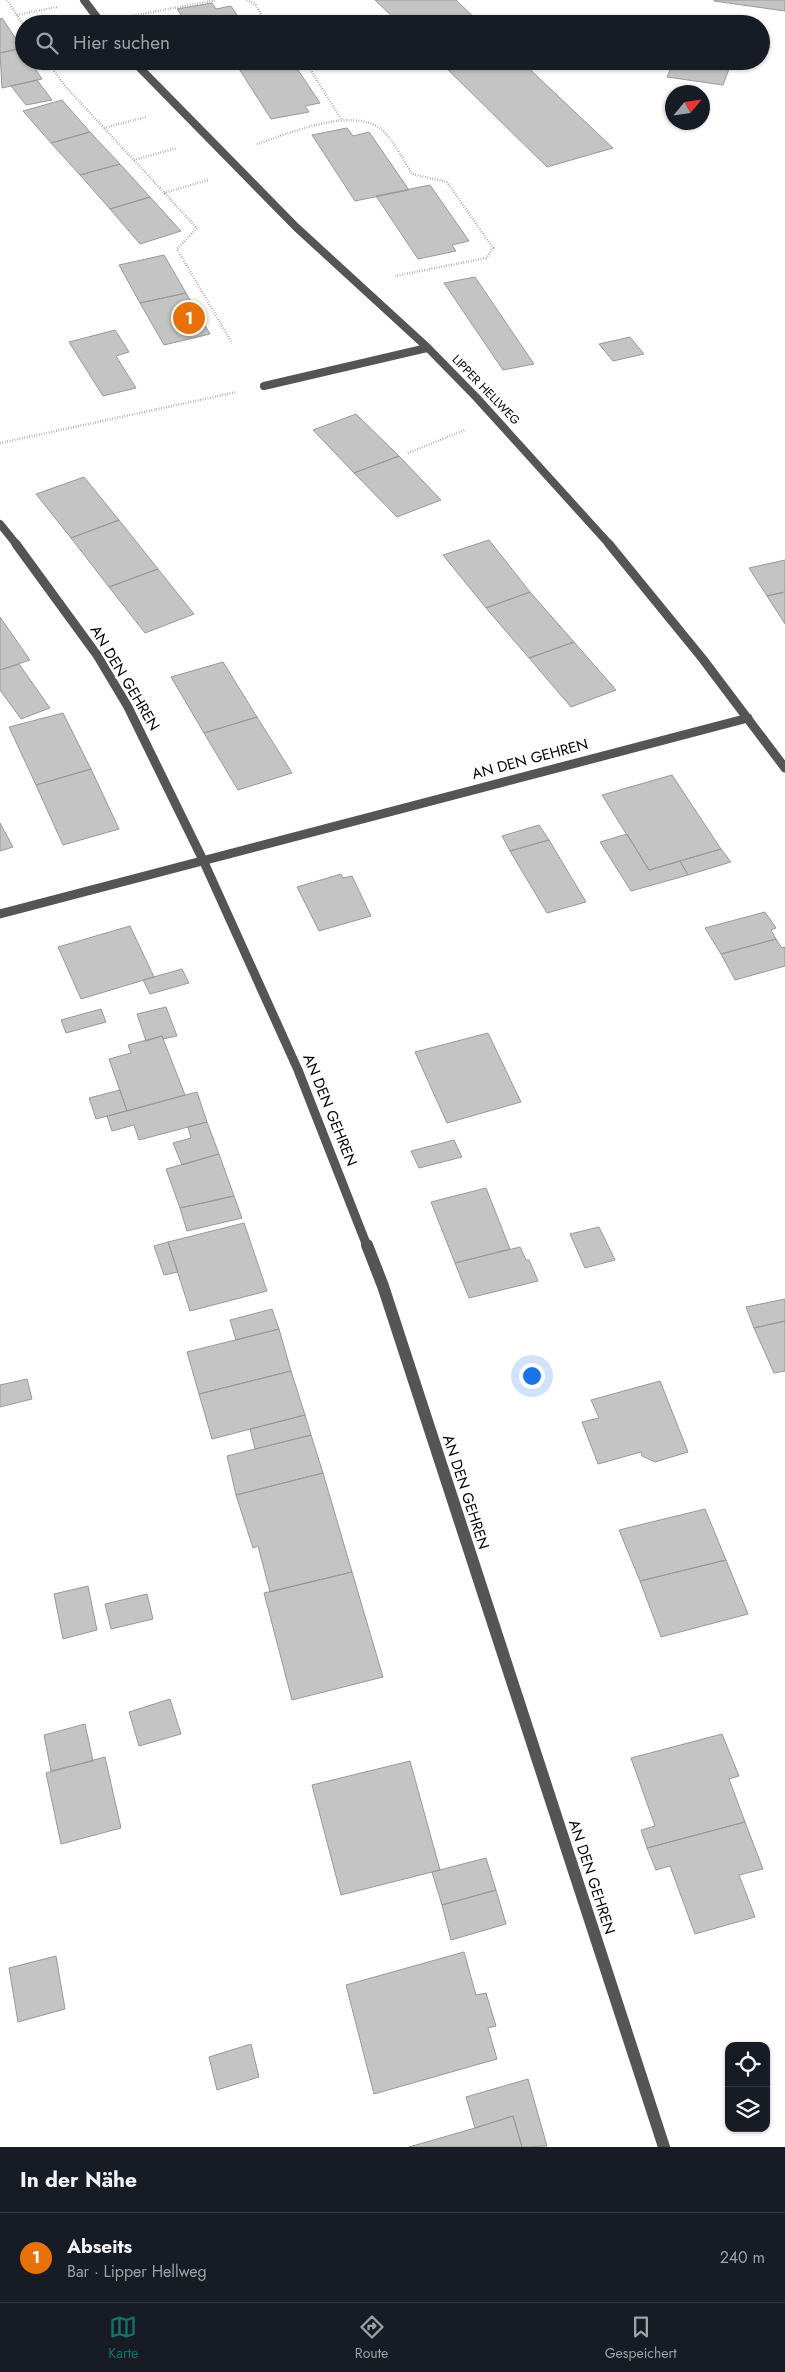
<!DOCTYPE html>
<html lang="de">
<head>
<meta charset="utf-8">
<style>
  :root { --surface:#171b24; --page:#20242c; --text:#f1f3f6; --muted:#9ea1a6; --line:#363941; --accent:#0f766e }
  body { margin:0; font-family:Jost,sans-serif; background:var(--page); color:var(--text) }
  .controls { position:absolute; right:15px; bottom:15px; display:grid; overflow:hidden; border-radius:10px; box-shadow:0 1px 4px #0004 }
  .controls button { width:45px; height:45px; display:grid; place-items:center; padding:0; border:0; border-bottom:1px solid var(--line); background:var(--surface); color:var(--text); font:25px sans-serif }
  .compass { position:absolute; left:665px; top:85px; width:45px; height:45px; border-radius:50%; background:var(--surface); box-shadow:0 1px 4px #0004; rotate:61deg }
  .you { position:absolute; left:531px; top:1375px; width:18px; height:18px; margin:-12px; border:4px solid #fff; border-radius:50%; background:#1a73e8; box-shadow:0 0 0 8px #1a73e833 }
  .badge { display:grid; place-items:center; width:32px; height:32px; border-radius:50%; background:var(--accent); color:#fff; font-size:16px; font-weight:700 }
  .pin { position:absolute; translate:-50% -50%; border:2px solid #fff; box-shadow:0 1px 5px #0006 }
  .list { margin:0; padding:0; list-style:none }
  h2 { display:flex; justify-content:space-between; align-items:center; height:65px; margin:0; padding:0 20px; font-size:21px }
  h2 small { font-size:16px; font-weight:400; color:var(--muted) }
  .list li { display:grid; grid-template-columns:32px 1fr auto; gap:15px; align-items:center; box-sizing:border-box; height:90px; padding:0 20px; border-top:1px solid var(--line) }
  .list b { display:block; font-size:19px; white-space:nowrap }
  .list p { margin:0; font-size:16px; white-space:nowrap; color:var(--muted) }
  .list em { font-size:16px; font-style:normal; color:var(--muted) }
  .icon { flex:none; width:28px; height:28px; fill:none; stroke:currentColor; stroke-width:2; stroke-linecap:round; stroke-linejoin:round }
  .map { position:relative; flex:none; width:785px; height:2147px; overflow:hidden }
  .search { position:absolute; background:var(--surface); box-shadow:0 1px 4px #0004; left:15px; right:15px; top:15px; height:55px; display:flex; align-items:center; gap:12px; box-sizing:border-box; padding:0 18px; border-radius:28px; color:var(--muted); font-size:19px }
  .sheet { height:155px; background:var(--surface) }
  nav { display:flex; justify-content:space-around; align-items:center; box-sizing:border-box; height:70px; border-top:1px solid var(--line); background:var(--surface); font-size:14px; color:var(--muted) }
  nav a { display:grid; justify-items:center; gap:2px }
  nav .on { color:var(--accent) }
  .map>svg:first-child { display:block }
  .building { fill:#c4c4c4; stroke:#999 }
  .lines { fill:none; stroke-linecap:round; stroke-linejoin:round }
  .path { stroke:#777; stroke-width:2.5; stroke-dasharray:0.5 2; stroke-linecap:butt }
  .service { stroke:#555; stroke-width:8 }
  .minor-far2 { stroke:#555; stroke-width:8 }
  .minor-far1 { stroke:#555; stroke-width:9 }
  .minor { stroke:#555; stroke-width:12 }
  .labels { text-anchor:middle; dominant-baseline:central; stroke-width:5; stroke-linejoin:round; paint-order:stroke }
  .far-street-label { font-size:12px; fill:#000; stroke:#fff }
  .street-label { font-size:15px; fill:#000; stroke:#fff }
</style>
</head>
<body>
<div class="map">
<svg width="785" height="2147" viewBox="0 0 785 2147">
  <rect width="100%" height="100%" fill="#fff"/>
  <path class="building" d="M375 0H456L481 24H400Z
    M714 0H785V11L714 1Z
    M212 3 216 9 231 6 243 24H187L177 9Z
    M2 18 22 48 0 53V19Z
    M22 48 24 61H30L42 79 2 88 0 53Z
    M210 61H248L215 68Z
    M248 61H292L320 103 305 106 309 112 271 119 236 64Z
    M439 61H521L613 148 547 167Z
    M674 61H732L723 85 667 77Z
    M37 80 52 100 26 105 11 86Z
    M62 100 90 132 51 143 23 111Z
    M347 128 353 136 369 132 409 190 355 201 312 135Z
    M90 132 120 164 80 175 51 143Z
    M120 164 150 197 110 209 80 175Z
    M430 185 469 241 452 245 456 251 418 259 376 196Z
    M150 197 181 231 140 244 110 209Z
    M164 255 186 293 140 303 119 265Z
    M475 277 534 364 503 370 444 283Z
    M186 293 210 334 164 345 140 303Z
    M115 330 129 352 116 356 136 388 103 396 69 342Z
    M630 337 644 354 613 361 599 344Z
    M356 414 399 456 354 473 313 430Z
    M399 456 441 500 397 517 354 473Z
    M84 477 119 520 71 538 36 494Z
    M119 520 158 569 109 587 71 538Z
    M489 540 530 592 486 608 443 555Z
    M785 560V592L767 596 749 568Z
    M158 569 194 614 145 633 109 587Z
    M530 592 574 642 529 658 486 608Z
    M785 592V624L767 596Z
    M0 617 30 660 0 670Z
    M574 642 616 690 571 707 529 658Z
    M223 662 257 717 204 733 171 677Z
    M19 664 50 708 21 719 0 690V670Z
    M63 713 91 769 36 785 9 727Z
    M257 717 292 773 238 790 204 733Z
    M91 769 119 829 63 845 36 785Z
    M672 775 721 849 649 870 602 795Z
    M0 823 13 847 0 851Z
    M539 825 549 840 510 851 502 836Z
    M627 834 649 870 680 861 688 875 631 891 600 842Z
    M549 840 586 902 547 913 510 851Z
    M721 849 731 862 688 875 680 861Z
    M341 874 343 878 352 876 371 916 319 931 297 887Z
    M765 912 776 928 771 930 776 939 721 954 705 928Z
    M130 926 154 977 81 999 58 947Z
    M776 939 782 948 785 947V966L735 980 721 954Z
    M182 969 189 983 150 994 143 980Z
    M166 1007 177 1036 163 1039 162 1036 146 1041 137 1014Z
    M101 1009 106 1022 66 1033 61 1020Z
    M488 1033 521 1102 447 1123 415 1052Z
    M162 1036 185 1095 127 1111 109 1059 131 1053 128 1045Z
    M120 1090 127 1111 96 1119 89 1098Z
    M197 1092 207 1122 139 1140 134 1125 112 1131 107 1116Z
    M207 1122 219 1154 182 1165 173 1143 191 1138 188 1127Z
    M454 1140 462 1157 419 1168 411 1151Z
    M219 1154 234 1196 180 1208 166 1169Z
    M486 1188 510 1249 455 1263 431 1202Z
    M234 1196 242 1218 187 1231 180 1208Z
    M244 1223 267 1291 190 1311 168 1242Z
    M599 1227 615 1260 585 1268 570 1234Z
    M168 1242 178 1272 164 1275 154 1246Z
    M520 1247 526 1260H529L538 1281 469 1298 455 1263Z
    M785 1299V1321L754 1328 746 1307Z
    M272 1309 279 1329 236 1340 230 1320Z
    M785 1321V1371L774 1373 754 1328Z
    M279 1329 291 1371 199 1394 187 1352Z
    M291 1371 305 1415 212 1439 199 1394Z
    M27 1379 32 1399 0 1407V1385Z
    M660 1381 688 1452 655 1462 642 1456 641 1452 598 1464 582 1422 599 1418 591 1400Z
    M305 1415 311 1435 255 1449 250 1429Z
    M311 1435 323 1473 236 1495 227 1456Z
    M323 1473 352 1572 270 1592 258 1546 253 1548 236 1495Z
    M705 1509 726 1560 640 1581 619 1530Z
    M726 1560 748 1614 661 1637 640 1581Z
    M352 1572 383 1677 292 1700 264 1593Z
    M88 1586 97 1630 63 1639 54 1594Z
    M147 1594 153 1619 111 1629 105 1604Z
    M170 1699 181 1734 139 1746 129 1712Z
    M85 1724 93 1761 51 1771 44 1735Z
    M722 1734 739 1776 729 1779 745 1822 647 1848 641 1830 655 1826 631 1758Z
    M105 1757 121 1828 61 1844 46 1773Z
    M410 1761 440 1870 341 1895 312 1785Z
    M745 1822 763 1869 739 1875 755 1917 695 1934 670 1866 656 1870 647 1848Z
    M486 1858 496 1890 442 1905 432 1872Z
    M496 1890 506 1924 451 1940 442 1905Z
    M464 1952 476 1995 486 1993 496 2026 488 2028 497 2059 374 2094 346 1985Z
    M56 1956 65 2009 18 2022 9 1968Z
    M251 2044 259 2077 217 2090 209 2057Z
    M528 2079 547 2146 522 2147 513 2116 475 2128 466 2097Z
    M513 2116 522 2147H409L475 2128Z"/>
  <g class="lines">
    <path class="path" d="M7 0 24 26
      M247 0 255 4 267 24
      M17 15 57 7
      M131 16 217 0
      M47 61 65 86 197 228 177 249 232 343
      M305 61 341 119
      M104 128 146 117
      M257 144C288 134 351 106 381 129 394 140 403 160 412 174L447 182 493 248 486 258 395 276
      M134 160 177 148
      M164 193 208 180
      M0 443 237 392
      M408 453 465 430"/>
    <path class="service" d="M264 386 427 348"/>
    <path class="minor-far2" d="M84 0 102 24
      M133 61 296 227 428 348 476 397 610 545
      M0 524 17 545"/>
    <path class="minor-far1" d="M16 544 97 655 128 707 203 860 298 1070 367 1246
      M609 544 702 658 785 768
      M0 914 748 718"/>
    <path class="minor" d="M367 1245 383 1286 664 2147"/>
  </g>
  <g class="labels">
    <g class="far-street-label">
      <text transform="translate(486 390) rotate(46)">LIPPER HELLWEG</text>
    </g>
    <g class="street-label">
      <text transform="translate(125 678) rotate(59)">AN DEN GEHREN</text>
      <text transform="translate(530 759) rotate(-15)">AN DEN GEHREN</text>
      <text transform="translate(330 1110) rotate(68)">AN DEN GEHREN</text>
      <text transform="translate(466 1492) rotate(72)">AN DEN GEHREN</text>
      <text transform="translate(592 1877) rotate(72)">AN DEN GEHREN</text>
    </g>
  </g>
</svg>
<div class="controls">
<button><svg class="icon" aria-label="locate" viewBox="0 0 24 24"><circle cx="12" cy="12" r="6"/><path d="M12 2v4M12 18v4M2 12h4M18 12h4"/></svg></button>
<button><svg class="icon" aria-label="layers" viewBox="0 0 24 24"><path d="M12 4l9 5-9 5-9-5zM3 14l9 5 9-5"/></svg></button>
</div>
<svg class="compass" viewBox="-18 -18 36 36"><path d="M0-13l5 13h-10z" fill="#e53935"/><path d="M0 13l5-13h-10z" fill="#9ea1a6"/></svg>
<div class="you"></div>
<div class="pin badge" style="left:189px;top:318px;background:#e8710a">1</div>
<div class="search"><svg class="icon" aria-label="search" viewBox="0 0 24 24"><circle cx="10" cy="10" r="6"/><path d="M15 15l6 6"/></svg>Hier suchen</div>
</div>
<section class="sheet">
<h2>In der Nähe<small></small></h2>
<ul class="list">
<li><span class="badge" style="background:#e8710a">1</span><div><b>Abseits</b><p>Bar · Lipper Hellweg</p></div><em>240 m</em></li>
</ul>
</section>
<nav>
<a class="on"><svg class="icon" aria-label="map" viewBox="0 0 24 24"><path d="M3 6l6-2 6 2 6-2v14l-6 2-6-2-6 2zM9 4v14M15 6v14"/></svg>Karte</a>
<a><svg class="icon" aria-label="directions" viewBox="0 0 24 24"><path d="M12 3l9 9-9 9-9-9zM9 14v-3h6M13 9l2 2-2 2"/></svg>Route</a>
<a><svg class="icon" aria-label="saved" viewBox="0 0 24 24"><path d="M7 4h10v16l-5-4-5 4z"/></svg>Gespeichert</a>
</nav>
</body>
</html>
